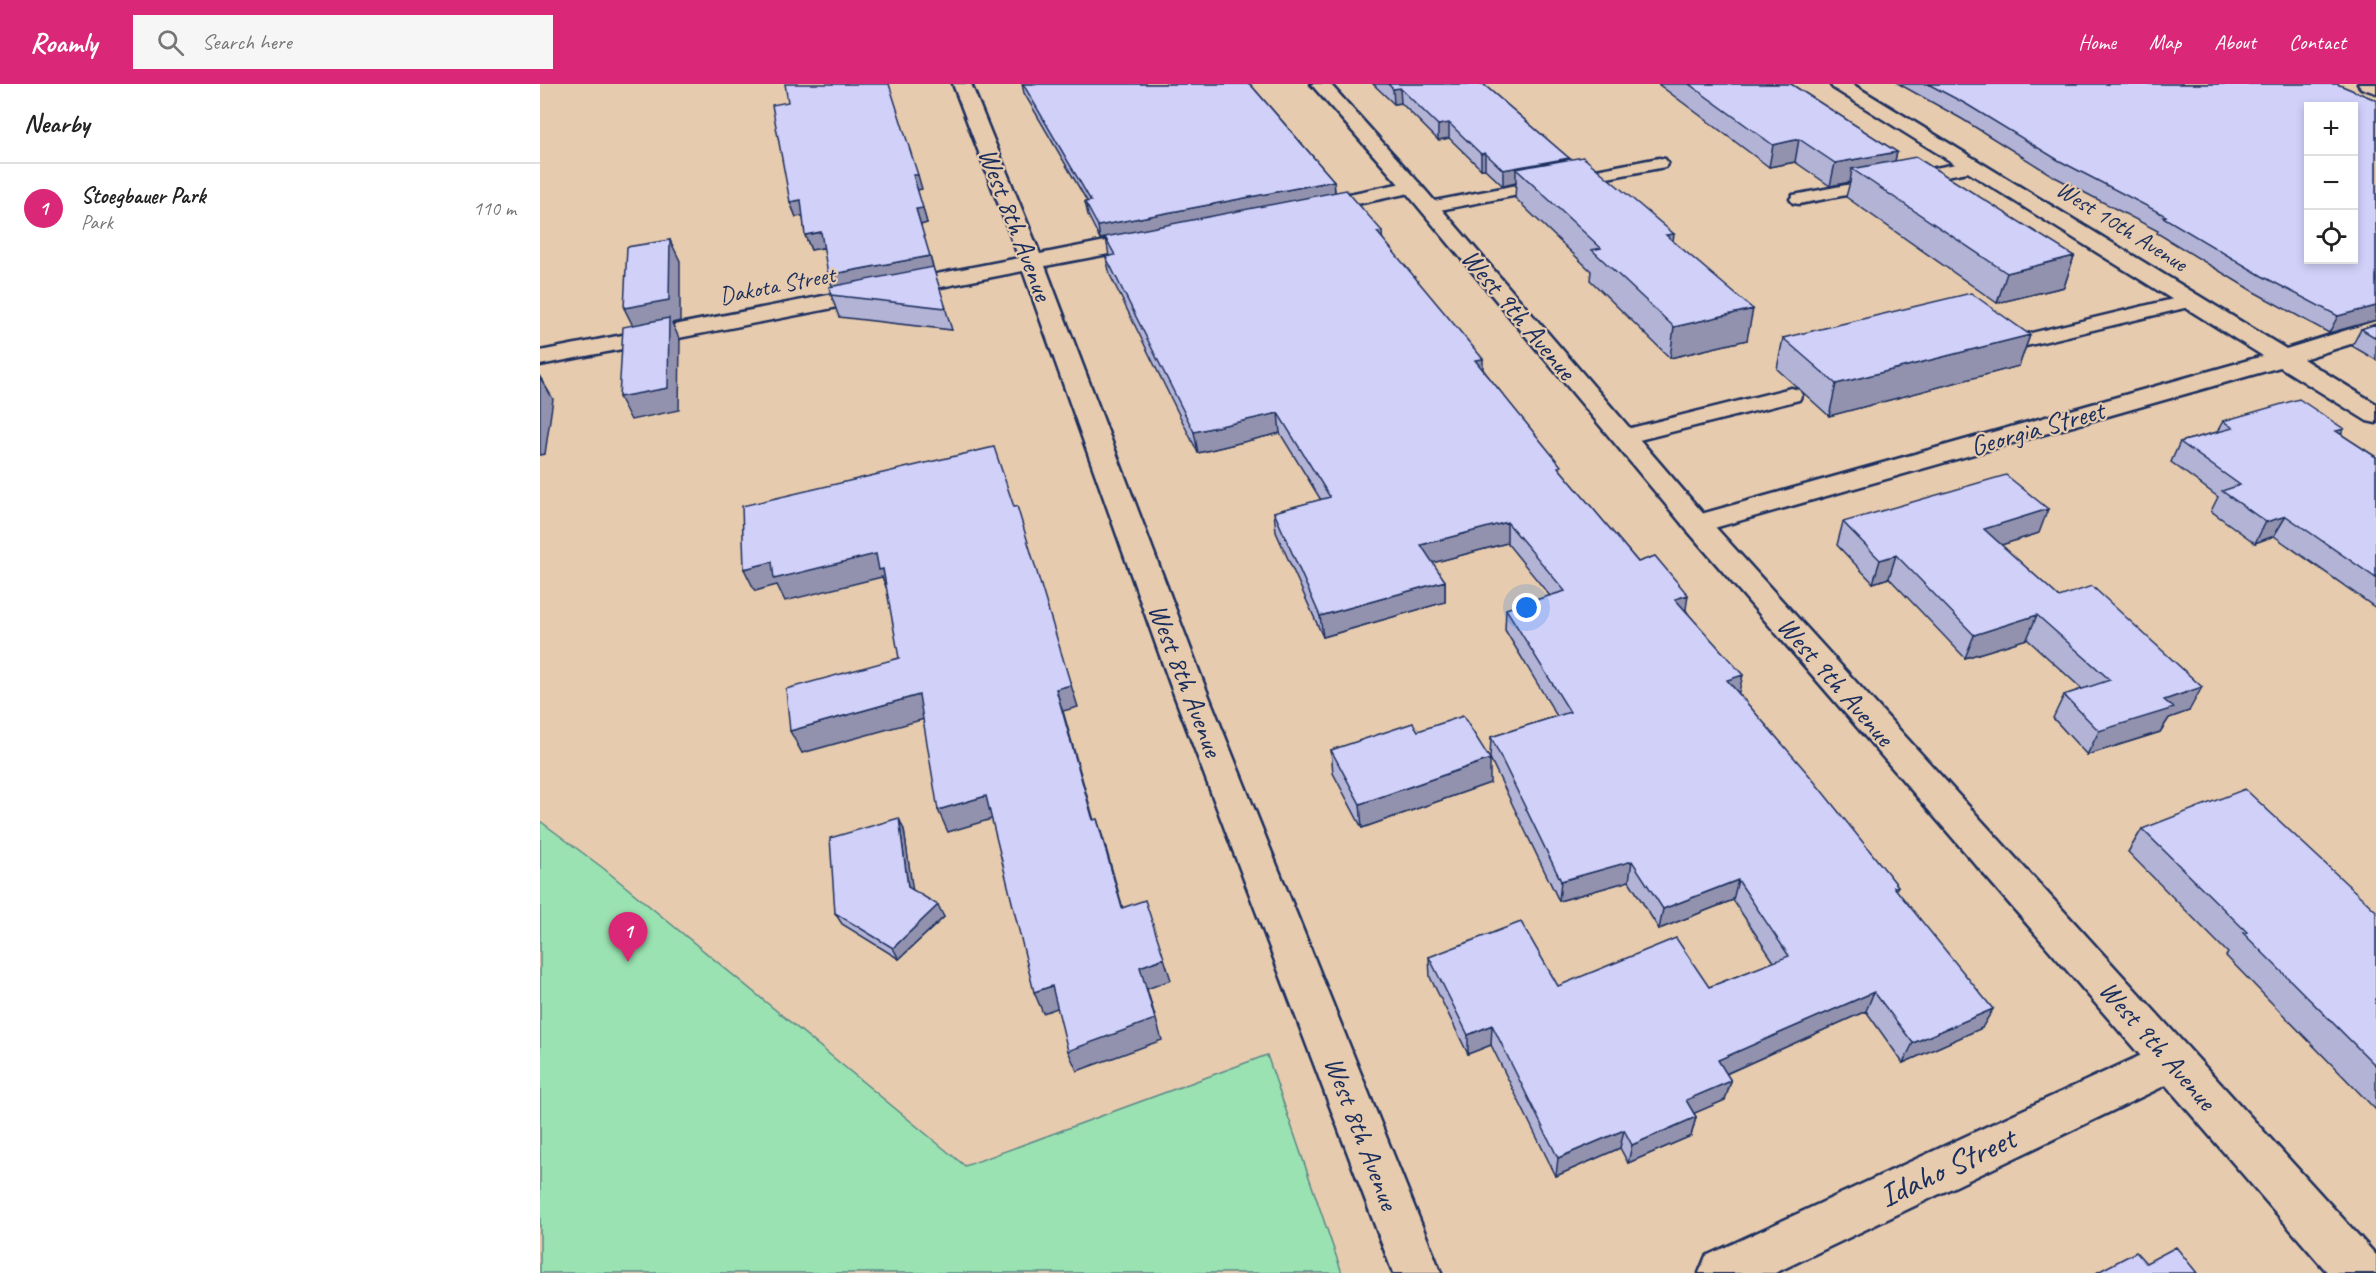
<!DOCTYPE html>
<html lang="en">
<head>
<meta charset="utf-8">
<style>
  :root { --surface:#fff; --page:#f6f6f6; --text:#222; --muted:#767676; --line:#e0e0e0; --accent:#db2777 }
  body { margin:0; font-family:Caveat,sans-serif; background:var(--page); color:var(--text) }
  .controls { position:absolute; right:18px; top:18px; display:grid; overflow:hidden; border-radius:0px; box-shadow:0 3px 9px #0003 }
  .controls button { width:54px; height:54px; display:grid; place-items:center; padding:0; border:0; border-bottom:2px solid var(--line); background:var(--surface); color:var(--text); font:30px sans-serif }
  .you { position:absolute; left:987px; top:524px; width:21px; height:21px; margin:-15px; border:4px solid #fff; border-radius:50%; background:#1a73e8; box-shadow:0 0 0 9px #1a73e833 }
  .badge { display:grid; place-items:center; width:39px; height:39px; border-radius:50%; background:var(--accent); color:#fff; font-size:20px; font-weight:700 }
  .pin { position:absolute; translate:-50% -50px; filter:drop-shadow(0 2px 3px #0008) }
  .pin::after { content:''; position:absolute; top:32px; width:21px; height:18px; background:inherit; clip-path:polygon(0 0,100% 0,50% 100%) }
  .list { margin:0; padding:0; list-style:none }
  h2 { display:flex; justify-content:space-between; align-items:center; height:78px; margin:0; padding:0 24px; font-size:26px }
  h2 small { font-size:20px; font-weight:400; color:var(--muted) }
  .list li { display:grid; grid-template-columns:39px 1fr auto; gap:18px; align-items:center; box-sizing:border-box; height:90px; padding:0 24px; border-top:2px solid var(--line) }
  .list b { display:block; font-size:22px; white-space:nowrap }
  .list p { margin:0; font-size:20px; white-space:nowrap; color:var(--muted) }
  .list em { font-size:20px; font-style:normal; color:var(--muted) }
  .icon { flex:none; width:33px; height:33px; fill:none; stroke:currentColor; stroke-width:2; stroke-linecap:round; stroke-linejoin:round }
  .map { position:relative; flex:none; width:1836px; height:1189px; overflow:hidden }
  header { display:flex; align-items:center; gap:36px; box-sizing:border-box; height:84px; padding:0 30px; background:var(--accent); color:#fff }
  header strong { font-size:28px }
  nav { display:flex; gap:33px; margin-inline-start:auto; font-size:21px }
  .search { width:420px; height:54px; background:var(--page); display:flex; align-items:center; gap:15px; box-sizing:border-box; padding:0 21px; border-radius:0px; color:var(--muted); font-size:22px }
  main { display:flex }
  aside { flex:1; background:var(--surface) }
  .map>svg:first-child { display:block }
  .green { fill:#9ae2b1; stroke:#5a8888; stroke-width:1.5 }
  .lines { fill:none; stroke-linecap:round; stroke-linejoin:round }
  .lane-casing { stroke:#1b2f5e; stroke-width:5 }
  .street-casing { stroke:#1b2f5e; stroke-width:5 }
  .secondary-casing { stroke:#1b2f5e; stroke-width:5 }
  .lane { fill:#e7cbae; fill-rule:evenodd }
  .street { fill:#e7cbae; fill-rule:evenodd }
  .secondary { fill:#e7cbae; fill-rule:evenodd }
  .wall { fill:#b3b3d6; stroke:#1b2f5e; stroke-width:1.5 }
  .shaded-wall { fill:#9292ae; stroke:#1b2f5e; stroke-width:1.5 }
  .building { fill:#d0d0f9; stroke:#1b2f5e; stroke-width:1.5; fill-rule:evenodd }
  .labels { text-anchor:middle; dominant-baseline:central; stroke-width:4.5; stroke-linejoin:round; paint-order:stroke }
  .far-street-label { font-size:24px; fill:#1b2f5e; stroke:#e7cbae }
  .street-label { font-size:28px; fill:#1b2f5e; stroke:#e7cbae }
  .near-street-label { font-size:33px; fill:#1b2f5e; stroke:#e7cbae }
</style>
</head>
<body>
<header>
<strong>Roamly</strong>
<div class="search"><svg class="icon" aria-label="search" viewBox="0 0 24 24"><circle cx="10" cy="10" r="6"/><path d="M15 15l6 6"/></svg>Search here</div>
<nav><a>Home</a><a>Map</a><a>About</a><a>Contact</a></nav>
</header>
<main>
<aside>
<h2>Nearby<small></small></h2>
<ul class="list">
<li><span class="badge">1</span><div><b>Stoegbauer Park</b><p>Park</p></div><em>110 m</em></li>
</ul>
</aside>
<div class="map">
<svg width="1836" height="1189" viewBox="0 0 1836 1189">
  <rect width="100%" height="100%" fill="#e7cbae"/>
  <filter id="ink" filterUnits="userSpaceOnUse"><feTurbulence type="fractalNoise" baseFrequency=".0167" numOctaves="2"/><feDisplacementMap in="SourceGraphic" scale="12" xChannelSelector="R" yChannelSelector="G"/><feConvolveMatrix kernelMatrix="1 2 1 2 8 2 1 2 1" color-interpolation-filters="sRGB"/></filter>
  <g filter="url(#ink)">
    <path class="green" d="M0 737 63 784 425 1082 727 971 802 1189H0Z"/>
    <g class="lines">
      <defs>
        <path id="lane" d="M1119 74 1125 75 1128 79 1125 83 889 128 883 127 880 123 883 119 889 118Z
          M1432 77 1438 78 1441 82 1438 86 1259 120 1253 119 1250 115 1253 111 1259 110Z
          M1650 211 1657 213 1660 217 1657 221 1465 267 1458 265 1454 261 1458 257Z
          M1251 304 1259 306 1262 311 1259 316 1083 360 1075 358 1071 353 1075 348Z"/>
        <path id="street" d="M413 0H431L500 170 611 148 619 150 622 155 619 160 611 162 505 182 664 600 901 1189H853L630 600 483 187 0 281V267L479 174Z
          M1290 0H1312L1746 265 1836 237V252L1763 275 1836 320V339L1827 337 1740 283 1167 446 1157 449 1147 446 1142 440 1147 434 1723 272 1293 4Z
          M1818 0H1836V9L1821 4Z
          M872 97 879 99 882 103 879 107 770 130 763 128 759 124 763 120 770 118Z
          M1632 957 1647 963 1653 977 1647 991 1235 1189H1159L1166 1172Z"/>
        <path id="secondary" d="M771 0H790L879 99 1167 434 1836 1171V1189H1788L1147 446 865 107Z"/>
      </defs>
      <use href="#lane" class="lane-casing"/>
      <use href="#street" class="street-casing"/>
      <use href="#secondary" class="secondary-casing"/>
      <use href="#lane" class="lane"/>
      <use href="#street" class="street"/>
      <use href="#secondary" class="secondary"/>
    </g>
    <path class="wall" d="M482 0H710L794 97 795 108 842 154 1021 387 1098 478 1146 526 1199 610 1358 802 1356 806 1442 944 1363 979 1326 927 1186 990 1191 997 1185 1016 1154 1029 1156 1033 1151 1052 1088 1079 1080 1064 1016 1092 951 961 928 970 890 893 889 873 1018 902 1169 903 1234 878 1193 816 1119 845 1089 797 1019 817 950 674 951 653 1017 632 965 546 966 525 1010 512 967 459 892 479 905 497V518L783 553 736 448 734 428 781 416 740 349 658 369 570 191 566 173 569 172 566 154 560 155 548 131 545 118 547 117 484 9Z
      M833 0H943L1029 74V76L1133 157 1207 256 1130 274 1050 196 1051 187 975 114 976 99 963 102 945 85H941L909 54 898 56 861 19 854 20Z
      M1118 0H1251L1357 68 1355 77 1534 172 1524 203 1457 219 1306 113 1310 98 1290 102 1255 78 1229 83Z
      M1359 0H1797L1836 16V236L1789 249 1714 208 1617 149 1618 147 1513 92 1422 35Z
      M382 105 377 106 387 139 380 141 412 246 299 233 291 211 293 203 284 164 271 166 265 151 263 132 256 133 250 118Z
      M1836 240V276L1812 262 1821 245Z
      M1490 251 1479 282 1289 332 1237 285 1243 254Z
      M1683 337 1801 351 1836 373V524L1734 452 1715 459 1671 427 1678 413 1631 378 1640 358 1677 348Z
      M1303 438 1499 449 1461 461 1519 513 1649 627 1629 634 1620 648 1547 671 1513 634 1524 611 1542 605 1487 555 1425 574 1349 494 1333 499 1297 461Z
      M878 647 950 699 822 744 793 689 791 666Z
      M1602 745 1836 827V1026L1686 872 1688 869 1588 768Z
      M364 746 372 806 404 833 359 875 302 840 295 829Z"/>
    <path class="shaded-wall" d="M860 4 861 19 854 20 853 5Z
      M909 39V54L898 56V41Z
      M1259 55 1255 78 1229 83 1233 61Z
      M1357 68 1352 90 1312 85 1310 98 1290 102 1295 79Z
      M945 69V85H941V70Z
      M1029 74 1028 89 976 85V99L963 102V86Z
      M373 91H378L382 105 377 106Z
      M794 97 795 110 560 155 558 142Z
      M261 116 266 131 256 133 250 118Z
      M383 124 387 139 380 141 376 125Z
      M842 147 843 165 837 148Z
      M281 148 287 163 271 166 265 151Z
      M1134 150 1130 179 1126 151Z
      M130 156 140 177V237L132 239 140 256 139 326 91 336 79 313 95 246 84 224Z
      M390 172 394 187 294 207 288 191Z
      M1534 172 1524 203 1457 219 1467 189Z
      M1836 222V236L1789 249 1798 232Z
      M1213 225 1207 256 1130 274 1134 243Z
      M1490 251 1479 282 1289 332 1296 300Z
      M943 275V294L935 276Z
      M0 293 13 315 5 370 0 371Z
      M738 329 740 349 658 369 654 348Z
      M1804 345 1793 365 1796 347Z
      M1508 425 1499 449 1436 469 1444 445Z
      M1746 432 1734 452 1715 459 1726 438Z
      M967 438V459L881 482V461Z
      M336 470 343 485 348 508 342 493 245 517 237 501 215 507 204 485 232 478Z
      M1356 471 1349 494 1333 499 1340 476Z
      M905 497V518L783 553 780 532Z
      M1148 511 1145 532 1135 515Z
      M1497 531 1487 555 1425 574 1434 551Z
      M1203 591 1198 612 1187 596Z
      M531 601 538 623 523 627 560 758 516 605Z
      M1662 603 1649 627 1629 634 1620 648 1547 671 1559 647 1624 616Z
      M379 611 388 634 262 669 250 647Z
      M950 675V699L822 744 820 720Z
      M446 712 455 734 408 748 398 726Z
      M359 734 364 746 374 815 368 803Z
      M557 735 564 757 589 846 582 824Z
      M1092 777 1089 797 1019 817 1021 797Z
      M1198 796 1193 816 1119 845 1123 825Z
      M398 821 404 833 359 875 353 864Z
      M624 874 631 896 607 905 622 956 537 987 528 967 600 883Z
      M512 902 520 923 503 929 494 908Z
      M1334 908 1326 927 1172 996 1178 976Z
      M1453 925 1442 944 1363 979 1373 959Z
      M952 941 951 961 928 970V951Z
      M1191 997 1185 1016 1141 1035 1146 1016Z
      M1156 1033 1151 1052 1088 1079 1092 1061Z
      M1084 1046 1080 1064 1016 1092 1018 1074Z"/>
    <path class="building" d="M245 0H349L378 91H373L383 124 376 125 390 172 288 191 281 148 265 151 261 116 250 118 232 21 248 18Z
      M483 0H710L794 97 558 142 545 118 551 117Z
      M848 0H943L1029 74 963 86 945 69 941 70 909 39 898 41 860 4 853 5Z
      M1149 0H1251L1357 68 1295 79 1259 55 1233 61Z
      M1388 0H1797L1836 16V222L1798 232 1722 192 1623 133 1626 132 1518 76 1426 20ZM1768 22H1814V176H1768Z
      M1043 73 1134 150 1126 151 1213 225 1134 243 1052 166 1061 164 976 85Z
      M1376 73 1534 172 1467 189 1312 85Z
      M806 106 842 147 837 148 943 275 935 276 1021 382 1018 383 1098 478 1115 472 1148 511 1135 515 1203 591 1187 596 1269 691 1358 802 1354 803 1453 925 1373 959 1334 908 1178 976 1191 997 1146 1016 1156 1033 1092 1061 1084 1046 1018 1074 952 941 928 951 889 873 981 838 1018 902 1136 854 1169 903 1249 872 1198 796 1123 825 1092 777 1021 797 951 653 1030 628 966 525 1025 507 967 438 881 461 905 497 780 532 734 428 790 413 738 329 654 348 566 173 575 171 565 153Z
      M130 156 129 216 84 224 87 163Z
      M393 183 406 224 291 211 289 203Z
      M1431 209 1490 251 1296 300 1243 254Z
      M129 234 128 304 79 313 83 243Z
      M1836 240V254L1821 245Z
      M1759 315 1804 345 1796 347 1836 373V494L1746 432 1726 438 1682 407 1700 401 1640 358 1693 344 1683 337Z
      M454 363 474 423 477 422 531 601 516 605 553 736 557 735 582 824 605 816 624 874 600 883 615 935 528 967 512 902 494 908 446 712 398 726 379 611 250 647 246 605 359 574 343 485 339 486 336 470 234 495 232 478 204 485 202 422Z
      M1466 391 1508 425 1444 445 1519 513 1552 502 1662 603 1624 616 1634 624 1559 647 1524 611 1570 596 1497 531 1434 551 1356 471 1340 476 1303 438Z
      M923 632 950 675 820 720 791 666 873 639 878 647Z
      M1705 705 1836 827V982L1703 849 1707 848 1602 745Z
      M359 734 368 803 398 821 353 864 295 829 290 754Z
      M1636 1163 1657 1189H1556L1596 1168 1606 1179Z"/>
  </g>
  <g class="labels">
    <g class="far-street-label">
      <text transform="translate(1582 142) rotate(32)">West 10th Avenue</text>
      <text transform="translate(237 201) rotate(-11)">Dakota Street</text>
    </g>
    <g class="street-label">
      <text transform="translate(476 140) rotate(69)">West 8th Avenue</text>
      <text transform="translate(979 230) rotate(50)">West 9th Avenue</text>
      <text transform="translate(1497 344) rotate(-16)">Georgia Street</text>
      <text transform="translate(646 596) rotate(69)">West 8th Avenue</text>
      <text transform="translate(1296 597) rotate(49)">West 9th Avenue</text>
      <text transform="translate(1618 961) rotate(49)">West 9th Avenue</text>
      <text transform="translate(822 1049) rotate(69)">West 8th Avenue</text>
    </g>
    <g class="near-street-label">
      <text transform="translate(1407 1083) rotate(-25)">Idaho Street</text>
    </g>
  </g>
</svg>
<div class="controls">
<button>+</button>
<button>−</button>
<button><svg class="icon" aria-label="locate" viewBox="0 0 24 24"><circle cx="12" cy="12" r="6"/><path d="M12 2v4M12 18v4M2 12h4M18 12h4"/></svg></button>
</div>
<div class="you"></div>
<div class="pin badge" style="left:88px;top:878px">1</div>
</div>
</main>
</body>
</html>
